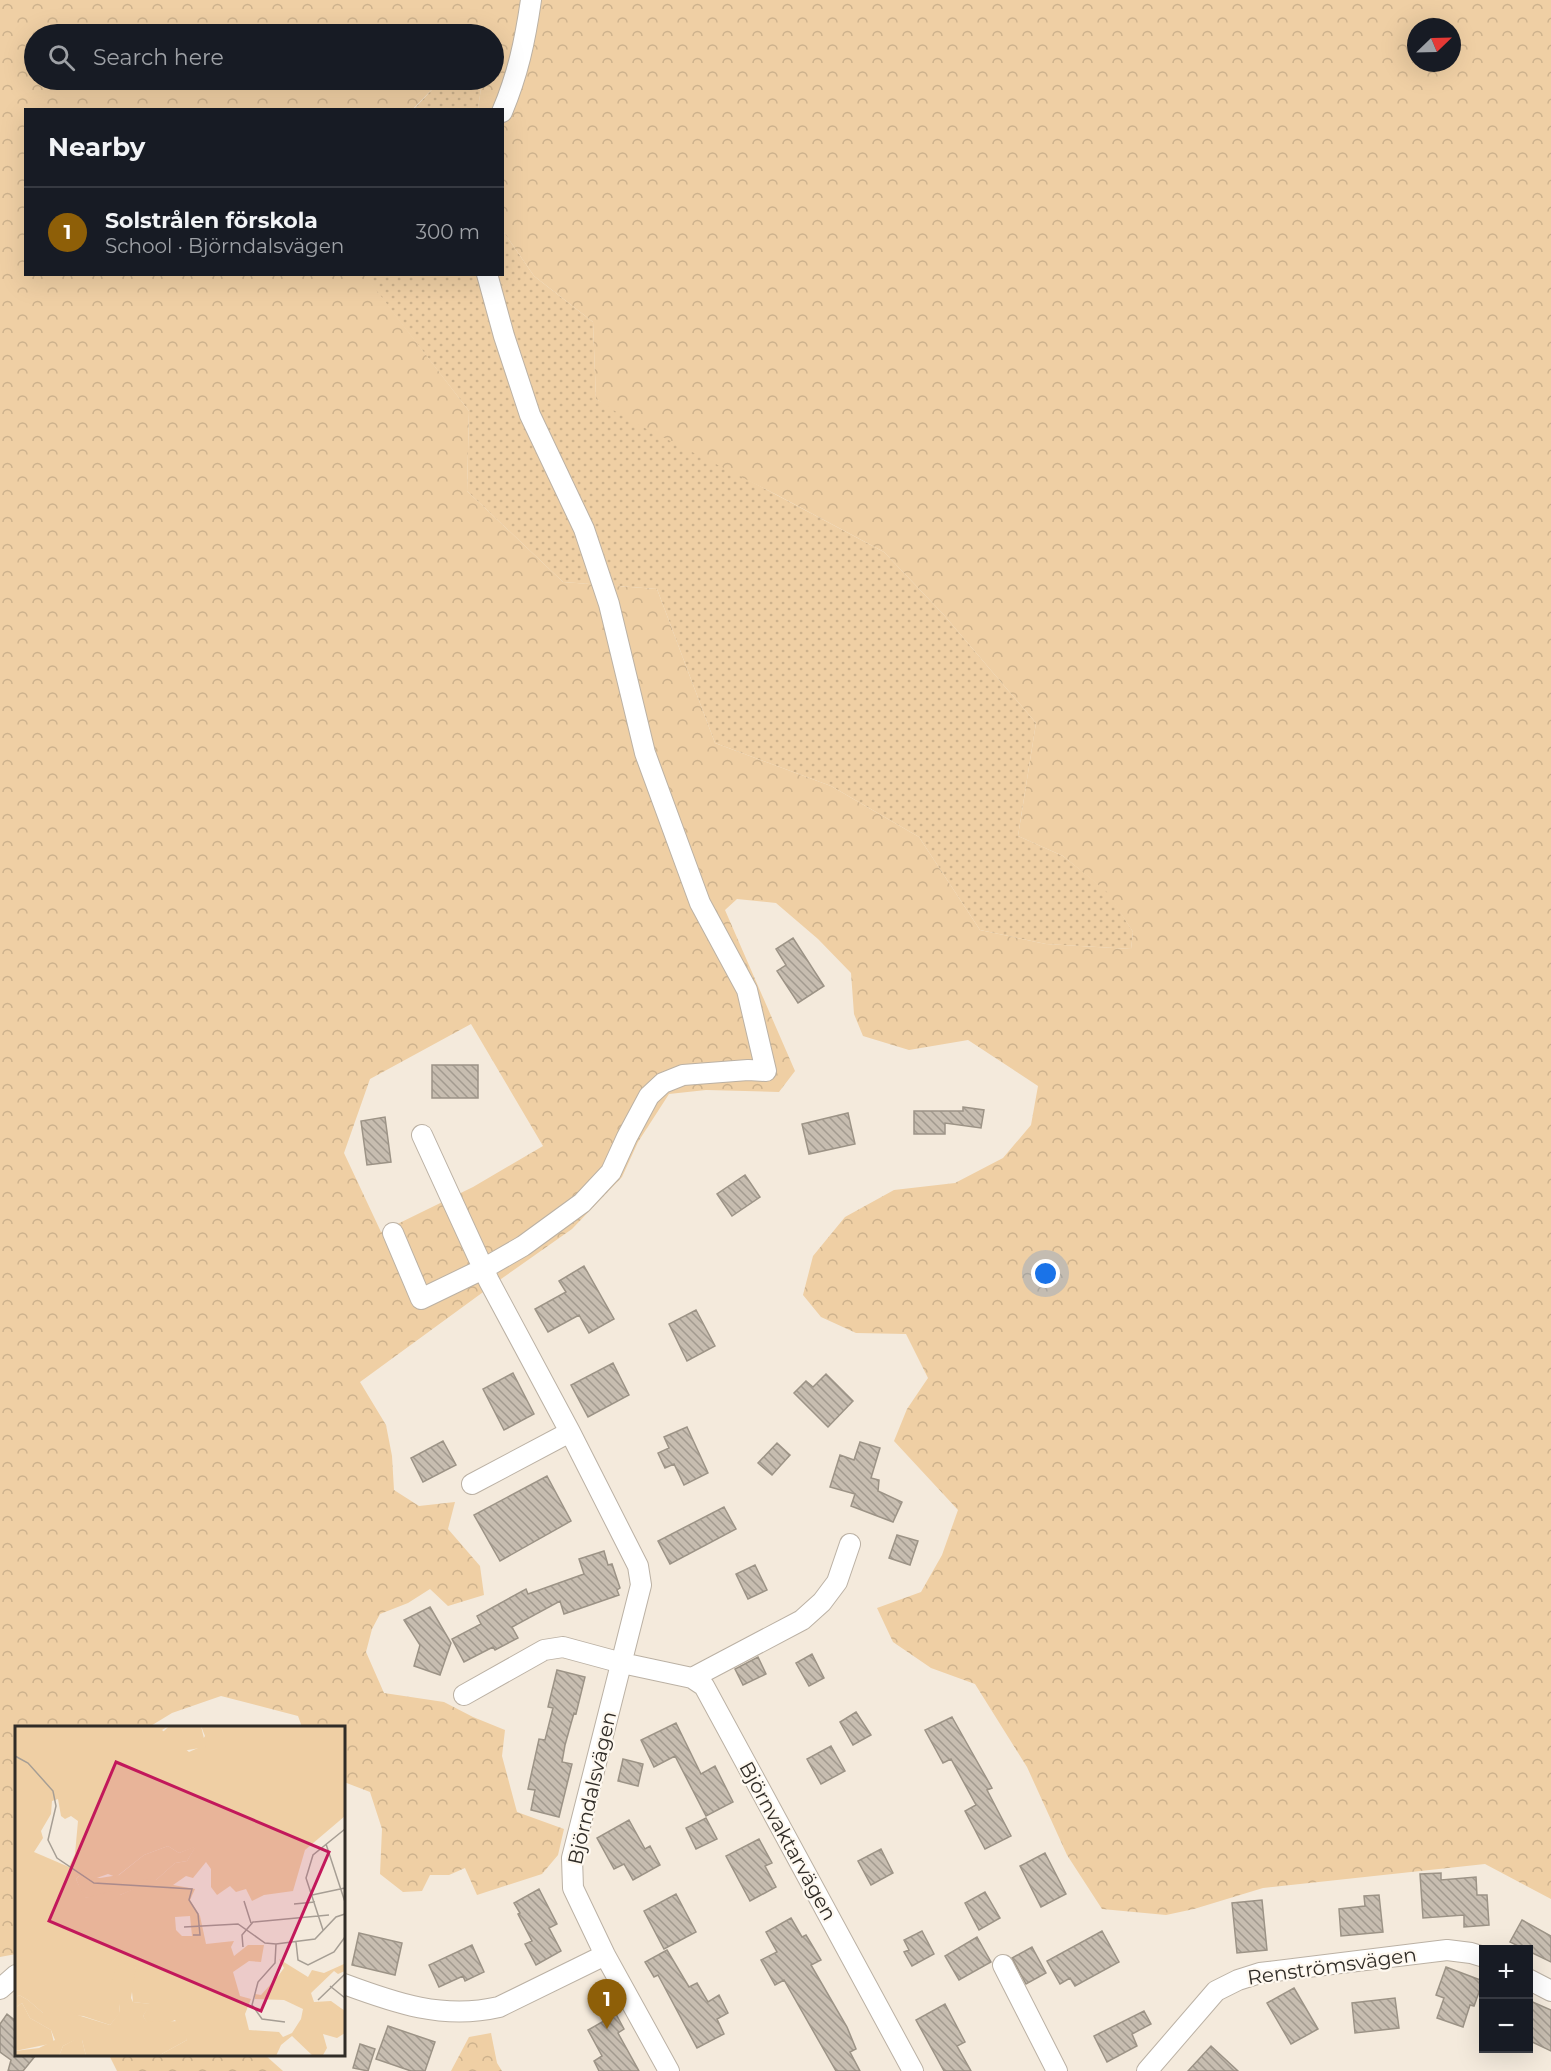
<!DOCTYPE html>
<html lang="en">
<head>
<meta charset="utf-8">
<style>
  :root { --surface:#171b24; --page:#20242c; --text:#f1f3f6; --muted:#9ea1a6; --line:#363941; --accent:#8e5f08 }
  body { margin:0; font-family:Montserrat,sans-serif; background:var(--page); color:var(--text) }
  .controls { position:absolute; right:18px; bottom:18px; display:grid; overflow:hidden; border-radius:0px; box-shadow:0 6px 24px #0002 }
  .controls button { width:54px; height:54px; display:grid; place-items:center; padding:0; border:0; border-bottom:2px solid var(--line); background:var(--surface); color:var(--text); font:30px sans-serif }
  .compass { position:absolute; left:1407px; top:18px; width:54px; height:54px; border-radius:50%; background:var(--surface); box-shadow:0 6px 24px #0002; rotate:67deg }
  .you { position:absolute; left:1046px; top:1274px; width:21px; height:21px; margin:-15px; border:4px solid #fff; border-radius:50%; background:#1a73e8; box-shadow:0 0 0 9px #1a73e833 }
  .badge { display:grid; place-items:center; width:39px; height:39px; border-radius:50%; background:var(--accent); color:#fff; font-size:20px; font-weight:700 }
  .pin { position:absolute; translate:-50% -50px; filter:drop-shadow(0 2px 3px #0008) }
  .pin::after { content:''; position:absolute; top:32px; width:21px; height:18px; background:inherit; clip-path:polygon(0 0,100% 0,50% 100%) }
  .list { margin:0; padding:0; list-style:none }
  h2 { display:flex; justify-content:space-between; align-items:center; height:78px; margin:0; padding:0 24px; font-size:26px }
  h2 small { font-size:20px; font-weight:400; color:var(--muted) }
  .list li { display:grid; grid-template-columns:39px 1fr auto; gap:18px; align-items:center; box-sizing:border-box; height:90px; padding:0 24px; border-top:2px solid var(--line) }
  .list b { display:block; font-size:22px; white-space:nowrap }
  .list p { margin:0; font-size:20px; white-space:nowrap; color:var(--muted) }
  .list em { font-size:20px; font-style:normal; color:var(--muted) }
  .icon { flex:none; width:33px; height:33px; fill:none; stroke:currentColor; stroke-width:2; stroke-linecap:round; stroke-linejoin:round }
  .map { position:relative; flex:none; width:1551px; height:2071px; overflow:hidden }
  .search { position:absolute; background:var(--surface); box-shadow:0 6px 24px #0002; left:24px; top:24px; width:480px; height:66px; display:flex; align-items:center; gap:15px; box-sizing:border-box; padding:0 21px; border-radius:33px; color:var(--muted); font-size:22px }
  .panel { position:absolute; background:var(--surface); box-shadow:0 6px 24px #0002; left:24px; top:108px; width:480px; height:168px; border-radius:0px }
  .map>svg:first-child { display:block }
  .grass { fill:url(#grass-dots) }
  .forest { fill:url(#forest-crowns); fill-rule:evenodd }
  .building { fill:url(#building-back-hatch); stroke:#9c9386; stroke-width:1.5 }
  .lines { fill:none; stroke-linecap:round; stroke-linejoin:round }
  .minor-casing { stroke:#bbb1a4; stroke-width:22 }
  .minor { stroke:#fff; stroke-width:20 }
  .labels { text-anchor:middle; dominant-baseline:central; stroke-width:4.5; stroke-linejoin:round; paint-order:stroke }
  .street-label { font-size:20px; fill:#302c27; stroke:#fef8ef }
  .inset-road { fill:none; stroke:#a69e94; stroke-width:1.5 }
  .view { fill:#c2185b; fill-opacity:0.15; stroke:#c2185b; stroke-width:3 }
  .inset-edge { fill:none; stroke:#302c27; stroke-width:3 }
</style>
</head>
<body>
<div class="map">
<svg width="1551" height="2071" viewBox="0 0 1551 2071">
  <defs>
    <pattern id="grass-dots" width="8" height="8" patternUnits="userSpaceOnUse" patternTransform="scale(1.5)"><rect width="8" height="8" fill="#efcfa4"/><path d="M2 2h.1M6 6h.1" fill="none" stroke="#cdb28d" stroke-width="1.8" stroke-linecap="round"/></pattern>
    <pattern id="forest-crowns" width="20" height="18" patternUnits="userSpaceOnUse" patternTransform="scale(1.5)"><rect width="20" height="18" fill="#efcfa4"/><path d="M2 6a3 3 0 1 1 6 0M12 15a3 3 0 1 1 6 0" fill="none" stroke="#cdb28d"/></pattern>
    <pattern id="building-back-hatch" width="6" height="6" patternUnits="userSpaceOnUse" patternTransform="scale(1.5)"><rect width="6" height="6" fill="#c7bdb0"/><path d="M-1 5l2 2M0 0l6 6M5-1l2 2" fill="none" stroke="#a29a8f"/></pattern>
  </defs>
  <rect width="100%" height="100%" fill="#f4eadc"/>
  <path class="grass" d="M441 80H454L481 88 478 109 413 110Z
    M503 231 534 276 593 322 596 399 884 552 943 614 1036 723 1018 836 1063 856 1108 892 1133 932 1131 949 1046 944 980 930 919 837 831 786 715 743 657 589 563 582 467 491 469 411 364 275 502 274Z"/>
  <path class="forest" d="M0 0H1551V1899L1485 1864 1263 1888 1194 1909 1166 1915 1102 1909 1067 1855 1027 1767 975 1684 931 1668 893 1642 877 1608 921 1592 942 1555 958 1510 894 1441 907 1409 928 1378 906 1334 856 1333 821 1317 803 1295 813 1256 845 1217 894 1190 955 1183 1003 1158 1031 1125 1038 1086 968 1040 909 1050 863 1036 854 1014 851 973 818 939 776 903 737 899 725 910 795 1071 779 1092 706 1090 669 1094 638 1142 622 1177 572 1229 501 1279 360 1382 386 1425 392 1456 394 1490 419 1506 455 1502 448 1529 480 1566 484 1595 448 1606 430 1589 408 1603 380 1614 372 1629 366 1652 384 1693 444 1702 473 1717 505 1730 502 1756 517 1812 564 1829 558 1855 542 1874 477 1895 465 1868 449 1875H430L422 1891 403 1892 380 1874 382 1829 370 1792 344 1782V1728L302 1727 298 1716 221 1696 172 1713 149 1727 16 1728V1954L0 1957ZM1416 27H1452V63H1416ZM34 34H494V80H454L481 88 478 109 502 110 503 231 534 276 593 322 596 399 629 420 777 495 884 552 943 614 1036 723 1018 836 1063 856 1107 892 1133 932 1131 949 1046 944 980 930 919 837 831 786 715 743 657 589 563 582 467 491 469 411 364 274H26V110L413 109 441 80H34ZM471 1024 543 1146 473 1187 381 1232 344 1153 370 1079Z
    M491 2033 497 2063 502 2071H451L469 2037Z
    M109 2055H265L283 2071H117Z"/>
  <path class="building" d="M793 938 824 986 798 1003 777 971 786 965 776 949Z
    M432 1065H478V1098H432Z
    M963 1107 984 1110 981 1128 945 1123V1134H914V1111H963Z
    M848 1113 855 1144 809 1154 802 1124Z
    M385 1117 391 1162 367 1165 361 1121Z
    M745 1175 760 1197 732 1216 717 1194Z
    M584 1266 614 1319 589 1333 579 1315 548 1332 535 1309 566 1292 559 1281Z
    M696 1310 715 1346 687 1361 669 1324Z
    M613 1363 629 1395 588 1417 571 1385Z
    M513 1373 534 1414 504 1430 483 1389Z
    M826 1374 853 1401 828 1427 794 1393 806 1381 813 1387Z
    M687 1427 708 1473 684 1485 674 1464 665 1468 658 1453 669 1448 664 1437Z
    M443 1441 456 1465 423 1482 411 1458Z
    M860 1442 880 1448 871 1478 879 1480 878 1491 902 1502 893 1522 851 1506 855 1494 830 1487 840 1455 854 1460Z
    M777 1443 790 1455 772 1475 758 1463Z
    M547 1476 571 1521 500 1561 474 1515Z
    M724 1507 736 1529 670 1564 658 1541Z
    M897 1535 918 1541 910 1565 889 1558Z
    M604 1551 608 1565 612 1564 620 1588 617 1590 619 1595 564 1614 560 1601 512 1627 518 1638 495 1650 493 1647 464 1662 452 1639 481 1624 477 1616 526 1589 528 1594 584 1574 579 1559Z
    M755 1565 767 1590 748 1599 736 1574Z
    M430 1607 451 1643 440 1675 414 1666 420 1645 404 1620Z
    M812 1654 824 1678 809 1686 796 1663Z
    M758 1657 766 1674 743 1685 735 1669Z
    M557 1670 585 1677 576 1714 574 1713 565 1745 562 1762 572 1764 559 1817 531 1810 535 1790 528 1789 539 1739 545 1740 553 1708 548 1707Z
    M856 1712 871 1735 853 1745 840 1722Z
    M952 1717 992 1788 987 1790 1011 1836 985 1849 965 1811 976 1805 951 1759 943 1763 925 1730Z
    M676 1723 701 1774 715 1766 733 1802 706 1816 675 1756 654 1767 641 1740Z
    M831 1746 845 1771 821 1784 807 1759Z
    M623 1759 643 1764 638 1786 618 1781Z
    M706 1818 717 1839 696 1849 686 1828Z
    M629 1820 645 1849 650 1846 660 1865 633 1880 624 1864 614 1869 597 1838Z
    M759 1839 772 1863 765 1866 776 1887 750 1901 726 1856Z
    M881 1849 893 1873 871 1885 858 1861Z
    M1045 1853 1066 1894 1041 1907 1020 1866Z
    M1441 1873V1880L1476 1877 1477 1895H1487L1489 1925 1464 1927V1915L1423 1918 1420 1874Z
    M539 1889 557 1924 549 1928 561 1951 536 1965 525 1944 532 1941 518 1914 520 1913 514 1903Z
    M985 1892 1000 1918 979 1930 965 1903Z
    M676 1894 696 1932 664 1949 644 1911Z
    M1379 1895 1383 1932 1341 1936 1339 1909 1365 1906 1364 1896Z
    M1262 1900 1267 1950 1237 1953 1232 1903Z
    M791 1918 802 1937 806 1935 821 1960 811 1965 847 2027 856 2049 850 2052 860 2071H836L784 1980 775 1985 761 1960 777 1952 766 1932Z
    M1522 1920 1551 1936V1962L1510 1942Z
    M922 1931 934 1954 912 1966 904 1952 909 1950 904 1940Z
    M1102 1931 1119 1962 1075 1986 1070 1978 1060 1984 1047 1961Z
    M359 1933 402 1943 395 1975 352 1965Z
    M977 1937 991 1962 959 1980 945 1956Z
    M472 1945 484 1972 465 1981 463 1976 439 1987 429 1965Z
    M1032 1947 1046 1973 1026 1984 1012 1958Z
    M667 1950 689 1987 697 1983 708 2002 719 1995 728 2013 717 2019 724 2034 697 2048 658 1975 654 1977 645 1962Z
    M1446 1967 1483 1981 1474 2006 1470 2005 1463 2027 1437 2018 1444 1998 1436 1995Z
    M1294 1988 1318 2029 1291 2044 1267 2003Z
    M1395 1998 1399 2028 1355 2033 1352 2003Z
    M1528 2000 1551 2010V2051L1528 2040Z
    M945 2004 965 2042 957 2046 971 2071H944L916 2020Z
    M1144 2011 1151 2024 1132 2034 1137 2046 1107 2062 1094 2036Z
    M7 2014 16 2021V2055H36L23 2071H8L11 2060 0 2052V2024Z
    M616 2014 624 2029 618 2033 639 2071H599L594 2061 602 2056 588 2030Z
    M388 2026 435 2042 425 2071H411L376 2059Z
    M360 2044 375 2049 368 2071 353 2068Z
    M1211 2046 1238 2071H1188Z"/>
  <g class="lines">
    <defs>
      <path id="minor" d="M502 112C518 74 525 41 531 0
        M422 1135 489 1281 570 1432 638 1566 641 1585 572 1858 573 1888 605 1955 669 2071
        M393 1233 421 1299 483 1269 523 1246 582 1203 611 1172 627 1137 649 1096 663 1083 683 1075 748 1070 766 1071 747 990 700 903 645 753 609 604 584 529 530 415 504 336 487 274
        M472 1484 570 1432
        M692 1678 802 1620 822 1602 837 1582 850 1544
        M464 1695 544 1650 563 1647 622 1663 692 1678 704 1686 913 2071
        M1003 1965 1057 2071
        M1528 1979 1551 1991
        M344 1984C395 2003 443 2020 499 2007L605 1955
        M0 1989 16 1975
        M1147 2071 1216 1991 1238 1980 1260 1973 1447 1950 1471 1953 1484 1957"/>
    </defs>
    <use href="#minor" class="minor-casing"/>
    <use href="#minor" class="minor"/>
  </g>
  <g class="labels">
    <g class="street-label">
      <text transform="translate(592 1788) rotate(-77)">Björndalsvägen</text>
      <text transform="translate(788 1841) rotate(61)">Björnvaktarvägen</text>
      <text transform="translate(1332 1966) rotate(-8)">Renströmsvägen</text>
    </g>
  </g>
  <g transform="translate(15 1726)">
    <rect width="330" height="330" fill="#f4eadc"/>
    <path d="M153 120 164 127 181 120 172 135 160 137 141 154 105 169 69 172 61 153 64 150 85 152 104 149 129 129Z" fill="#efcfa4"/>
    <path d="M0 0H154L147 4 174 26 183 22 190 10 186 0H330V90L290 124 278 165 249 169 237 175 231 163 221 166 215 160 202 169 196 161V143L191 136 178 152 171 150 158 159 180 163 175 174 185 190 191 218 219 215 216 221 219 230 233 219H249L246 236 234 235 218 246 225 270 236 273 230 288 234 304 264 306 268 311 277 307 286 293 288 283 269 274 240 273V268L246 269 264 249 269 242 264 233 293 251 297 244 309 247 329 238 330 245 323 248 319 245 296 267 299 276 316 275 330 285V307L322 312 308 308 312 322 308 329 298 330 277 310 266 319 261 330H143L172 314 160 294 149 299 132 297 128 290 135 278 118 276 116 256 121 240 104 278 105 287 95 299 68 290 28 287 13 274 4 269 0 272ZM43 73 46 90 50 93 56 90 63 95 60 128 54 141 19 126 28 112 26 105 36 88 37 75ZM153 120 164 127 180 121 172 135 160 137 141 154 123 153 118 163 105 169 97 165 70 172 61 153 64 150 73 155 93 148 101 151 129 129ZM175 190 177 210H167L161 204 160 191ZM7 277 15 292 36 304 39 317 0 325V282ZM59 314H67L71 330H44L48 320Z" fill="#efcfa4" fill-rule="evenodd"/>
    <path d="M154 0H186L191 21 161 26 146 8ZM108 237 121 240 116 272 118 276 136 278 128 290 132 296 166 295 172 314 143 330H71L67 314H60L48 320 44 330H0V325L24 322 40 314 36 304 15 292 7 277 0 282V272L4 269 13 274 28 287H56L95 299 105 286 104 278 94 271 96 259 101 241Z" fill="#efcfa4"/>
    <path class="inset-road" d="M0 30 13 37 38 65 41 80 33 114 42 132 79 157 177 163 174 174 183 188 185 209H178M311 118 330 176M297 169 330 162M229 175 236 197M279 178 300 176M169 201 223 198 250 217 261 218 300 213 321 191 330 188M308 204 291 152 298 129 330 103M281 216 283 234 293 239 319 226 330 211M261 218 260 237 243 256 237 279 247 293 270 296M228 221 227 209 238 196 314 189M315 260 330 272M303 274 330 248"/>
    <path class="view" d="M101 36 314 126 246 285 34 195Z"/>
    <rect width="330" height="330" class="inset-edge"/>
  </g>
</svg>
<div class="controls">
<button>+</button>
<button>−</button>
</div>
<svg class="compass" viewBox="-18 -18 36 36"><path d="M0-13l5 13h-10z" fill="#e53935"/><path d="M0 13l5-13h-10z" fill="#9ea1a6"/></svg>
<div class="you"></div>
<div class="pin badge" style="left:607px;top:2029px">1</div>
<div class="search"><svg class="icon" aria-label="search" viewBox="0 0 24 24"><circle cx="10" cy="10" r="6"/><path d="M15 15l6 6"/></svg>Search here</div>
<section class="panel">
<h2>Nearby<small></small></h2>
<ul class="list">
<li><span class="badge">1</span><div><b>Solstrålen förskola</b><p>School · Björndalsvägen</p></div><em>300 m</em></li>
</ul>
</section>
</div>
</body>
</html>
